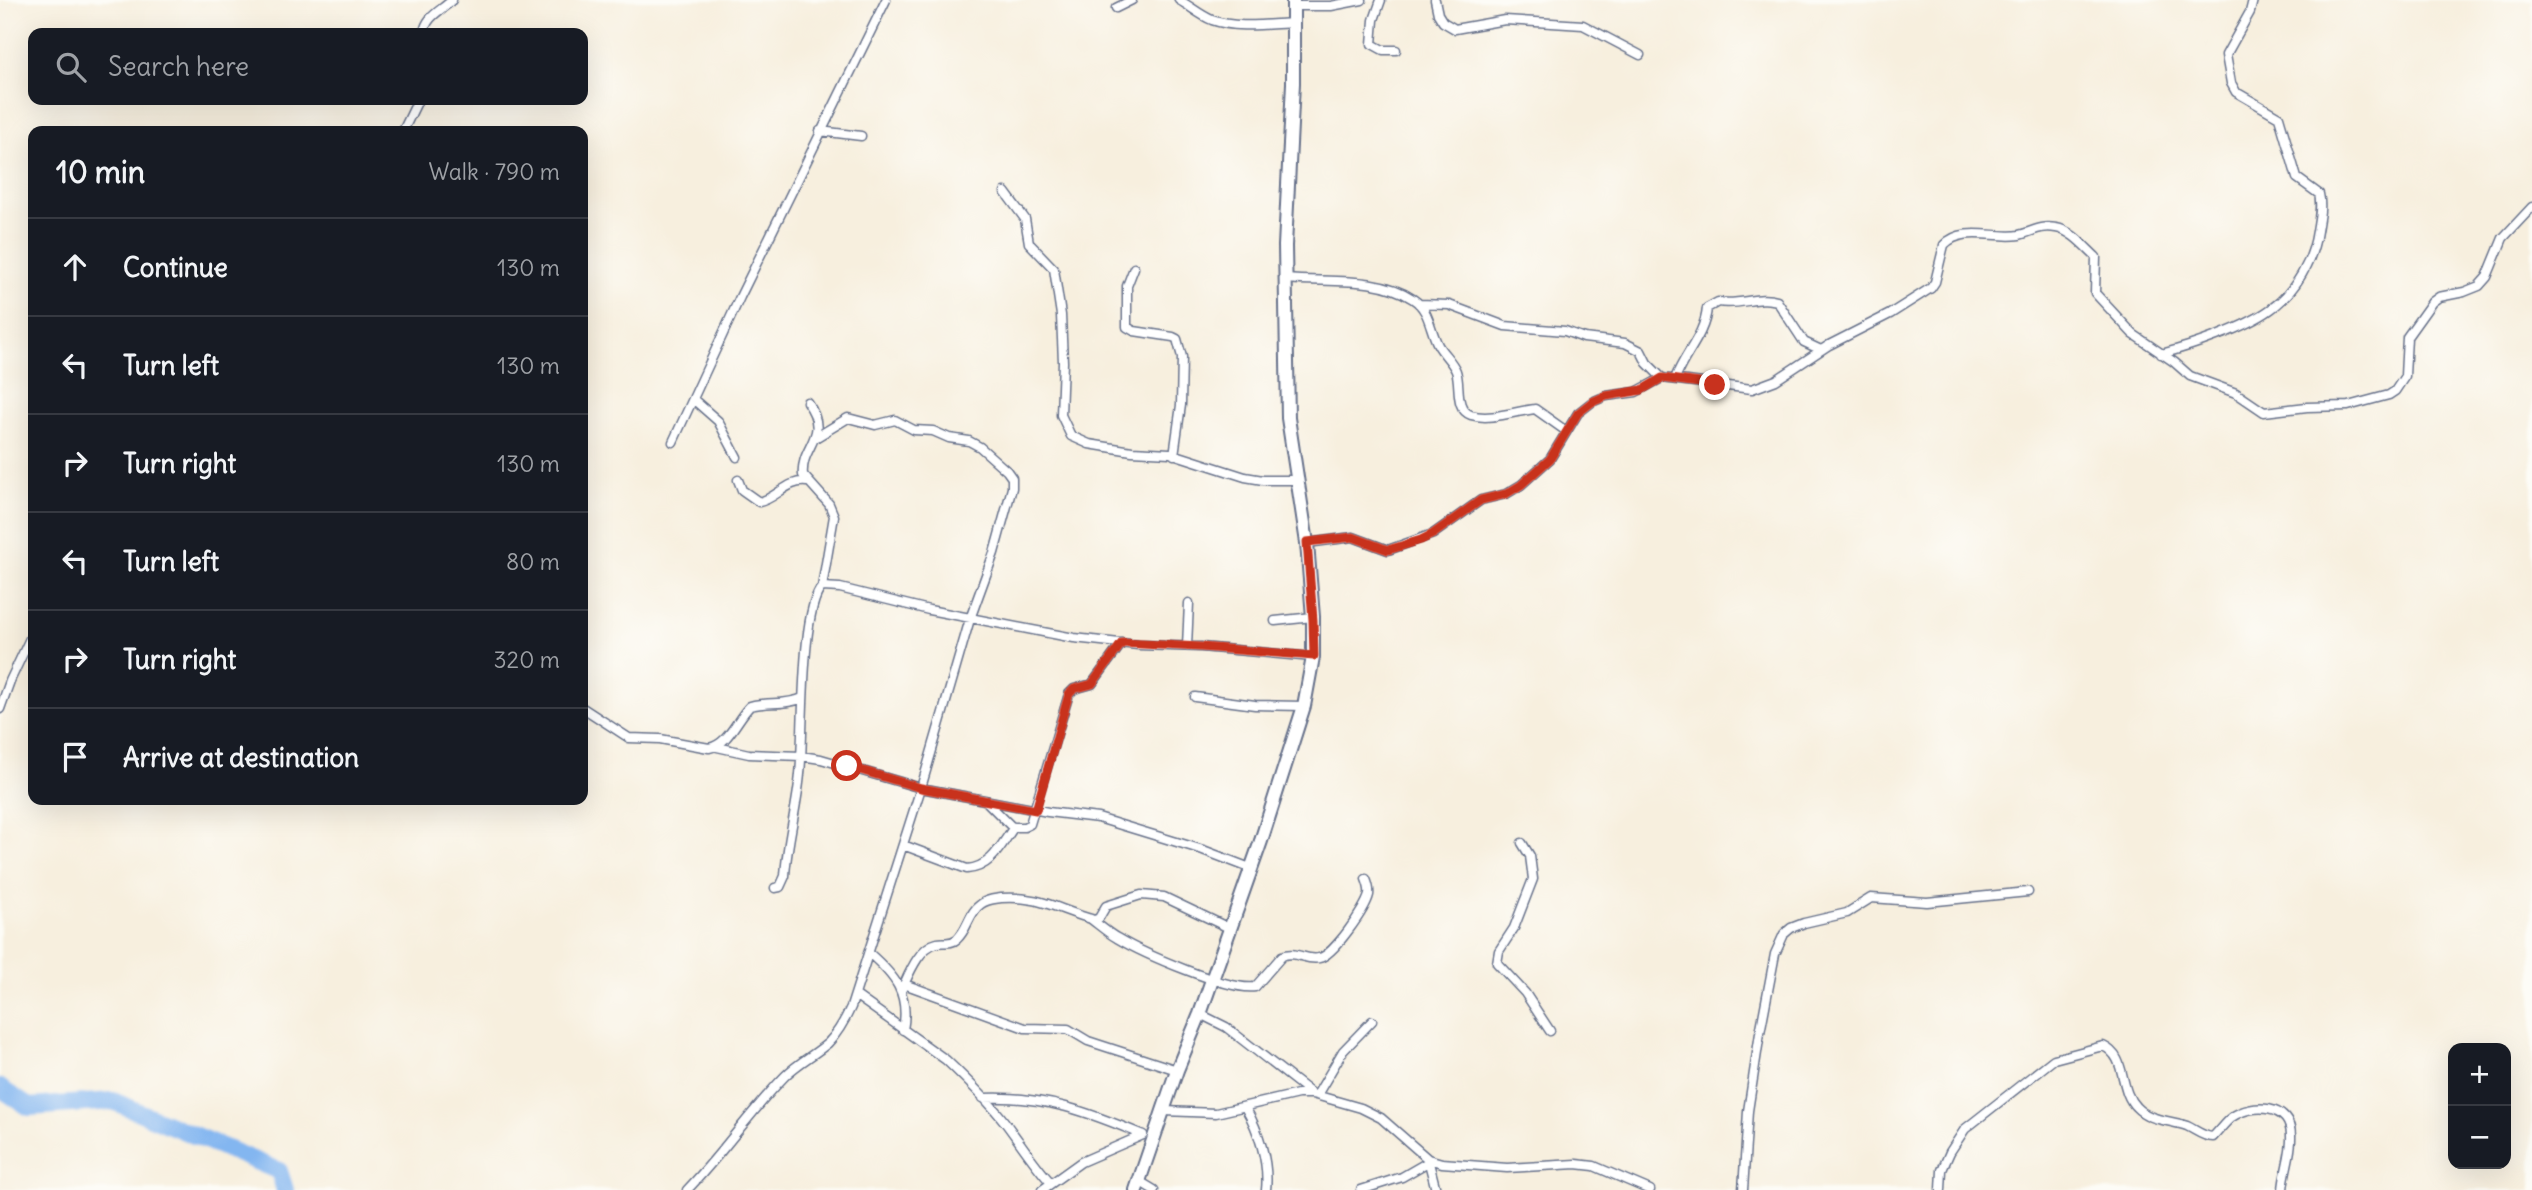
<!DOCTYPE html>
<html lang="en">
<head>
<meta charset="utf-8">
<style>
  :root { --surface:#171b24; --page:#20242c; --text:#f1f3f6; --muted:#9ea1a6; --line:#363941 }
  body { margin:0; font-family:Delius,sans-serif; background:var(--page); color:var(--text) }
  .controls { position:absolute; right:21px; bottom:21px; display:grid; overflow:hidden; border-radius:14px; box-shadow:0 7px 28px #0002 }
  .controls button { width:63px; height:63px; display:grid; place-items:center; padding:0; border:0; border-bottom:2px solid var(--line); background:var(--surface); color:var(--text); font:35px sans-serif }
  .stop { position:absolute; width:21px; height:21px; margin:-16px; border:5px solid #c8321e; border-radius:50%; background:#fff }
  .stop.end { background:#c8321e; border-color:#fff; box-shadow:0 2px 7px #0008 }
  .list { margin:0; padding:0; list-style:none }
  h2 { display:flex; justify-content:space-between; align-items:center; height:91px; margin:0; padding:0 28px; font-size:30px }
  h2 small { font-size:23px; font-weight:400; color:var(--muted) }
  .list li { display:grid; grid-template-columns:46px 1fr auto; gap:21px; align-items:center; box-sizing:border-box; height:98px; padding:0 28px; border-top:2px solid var(--line) }
  .list b { display:block; font-size:26px; white-space:nowrap }
  .list em { font-size:23px; font-style:normal; color:var(--muted) }
  .icon { flex:none; width:38px; height:38px; fill:none; stroke:currentColor; stroke-width:2; stroke-linecap:round; stroke-linejoin:round }
  .map { position:relative; flex:none; width:2532px; height:1190px; overflow:hidden }
  .search { position:absolute; background:var(--surface); box-shadow:0 7px 28px #0002; left:28px; top:28px; width:560px; height:77px; display:flex; align-items:center; gap:18px; box-sizing:border-box; padding:0 24px; border-radius:14px; color:var(--muted); font-size:26px }
  .panel { position:absolute; background:var(--surface); box-shadow:0 7px 28px #0002; left:28px; top:126px; width:560px; height:679px; border-radius:14px }
  .map>svg:first-child { display:block }
  .lines { fill:none; stroke-linecap:round; stroke-linejoin:round }
  .river { stroke:#83b6f0; stroke-width:18 }
  .street-casing { stroke:#68728b; stroke-width:11 }
  .secondary-casing { stroke:#68728b; stroke-width:16 }
  .street { stroke:#fff; stroke-width:8 }
  .secondary { stroke:#fff; stroke-width:12 }
  .route { stroke:#c8321e; stroke-width:9 }
</style>
</head>
<body>
<div class="map">
<svg width="2532" height="1190" viewBox="0 0 2532 1190">
  <rect width="100%" height="100%" fill="#fdfcf7"/>
  <filter id="ink" filterUnits="userSpaceOnUse"><feTurbulence type="fractalNoise" baseFrequency=".0143" numOctaves="2"/><feDisplacementMap in="SourceGraphic" scale="14" xChannelSelector="R" yChannelSelector="G"/><feConvolveMatrix kernelMatrix="1 2 1 2 8 2 1 2 1" color-interpolation-filters="sRGB"/></filter>
  <filter id="wash" filterUnits="userSpaceOnUse"><feTurbulence type="fractalNoise" baseFrequency=".00686" numOctaves="4" result="noise"/><feDisplacementMap in="SourceGraphic" scale="28" xChannelSelector="R" yChannelSelector="G"/><feGaussianBlur stdDeviation="1.57" result="paint"/><feColorMatrix in="noise" values="0 0 0 0 0 0 0 0 0 0 0 0 0 0 0 0 0 1.4 0 .05"/><feComposite in="paint" operator="in"/></filter>
  <g filter="url(#wash)">
    <rect width="100%" height="100%" fill="#f7efde"/>
    <g class="lines">
      <path class="river" d="M0 1088 29 1107 113 1101 279 1171 285 1190"/>
    </g>
  </g>
  <g filter="url(#ink)">
    <g class="lines">
      <defs>
        <path id="street" d="M1179 0C1190 6 1200 15 1212 20 1237 29 1268 24 1294 23
          M1381 0 1374 20 1372 44 1383 50H1396
          M1435 0 1438 14 1443 22 1455 29 1505 20 1583 25 1640 55
          M1293 6H1331L1362 0
          M1116 8 1132 0
          M424 33C426 16 441 11 452 0
          M403 131 418 100
          M820 131 861 136
          M1005 192 1025 219 1029 243 1054 269 1061 315 1063 362 1061 415 1071 436 1089 444 1132 451 1170 453 1245 477 1263 480H1296
          M1134 268 1127 286V327L1134 331 1173 337 1177 339 1182 357 1181 405 1174 455
          M1286 279C1327 283 1377 275 1413 299 1430 310 1429 328 1438 345 1443 354 1452 361 1456 371 1461 385 1454 409 1471 415 1490 421 1516 411 1535 409L1566 431
          M1419 304 1449 305 1505 326 1565 331 1584 338 1625 343 1641 351 1647 363 1662 378
          M2161 354C2192 346 2245 328 2271 309 2296 291 2313 260 2317 231 2319 218 2322 206 2319 194L2297 178 2279 117 2236 92 2231 83 2226 55 2250 12 2253 0
          M1675 379C1684 354 1705 335 1707 308L1718 302C1741 306 1758 295 1777 301L1804 342 1821 350
          M693 399 718 421 737 457
          M807 402C832 436 800 446 803 475L829 504 834 516 822 587
          M673 442 740 297 886 0
          M738 480 742 490 759 502C776 499 788 479 807 482
          M1307 543 1353 537 1388 550 1433 534 1481 500 1506 494 1521 485 1550 459 1578 413 1592 402 1606 396 1636 392 1662 378 1752 389 1776 380 1829 345 1890 314 1931 288 1935 282 1944 245C1962 225 1996 239 2019 235 2033 232 2039 225 2056 228 2071 230 2085 247 2096 257L2095 293 2133 334 2174 362 2190 376 2236 393 2264 412 2307 407 2348 406 2389 395 2395 391 2405 376 2407 337 2432 302 2439 297 2464 292 2479 286 2487 277 2503 238 2532 207
          M1275 621 1313 617
          M1187 646 1189 603
          M1195 697 1255 705 1304 706
          M583 708 629 738 660 739 709 748C729 744 736 720 750 706 769 701 784 706 803 698
          M0 709 10 681 33 632
          M717 747 749 754 801 756 821 759 921 788 1048 812 1098 818 1203 850 1250 868
          M985 800 1012 827H1024L1030 824 1069 694 1074 689 1092 684 1122 643
          M1522 843 1530 856 1533 879 1514 928 1499 951 1497 963 1525 993 1550 1031
          M903 845 967 869C992 867 1001 845 1014 827
          M775 888 780 887 785 876C787 841 797 808 800 774 804 738 800 609 822 587L840 588 929 610 1074 638 1138 645 1201 647 1313 657
          M1091 919C1099 925 1108 933 1117 938 1142 953 1228 991 1255 987L1282 956C1295 950 1306 961 1319 958 1333 956 1366 908 1369 895 1370 889 1368 884 1366 879
          M869 953C895 976 910 993 903 1030
          M904 984 1025 1028 1068 1029 1088 1041 1177 1070
          M902 989C909 974 919 947 937 943 945 941 950 945 957 939 968 929 969 912 981 904 987 899 994 899 1001 898 1040 895 1060 911 1095 920L1099 918 1106 906 1141 895 1164 897 1229 928
          M855 995 946 1060C966 1079 987 1099 1004 1121 1020 1142 1033 1163 1051 1183
          M1200 1014 1226 1027 1312 1094
          M1317 1095 1343 1051 1372 1021
          M983 1098C1043 1095 1089 1112 1143 1135
          M1245 1107C1259 1131 1269 1162 1266 1190
          M1164 1111 1216 1113 1298 1094H1312L1361 1108 1381 1118 1428 1159 1442 1163 1507 1168 1576 1164 1594 1166 1650 1190
          M1428 1159 1436 1190
          M1139 1181 1154 1190
          M687 1190C722 1154 750 1112 785 1076 798 1063 814 1055 828 1043 838 1033 845 1020 851 1007L921 788 970 619 994 553 1012 488V478L1007 471 980 447 969 441 949 438 933 431 914 430 895 420 875 425 848 418 815 438
          M1042 1190 1081 1162 1143 1135
          M1361 1190 1402 1177 1428 1162
          M1743 1190 1748 1111 1760 1033 1775 954 1784 934 1791 928 1804 923 1847 913 1871 898 1927 902 2028 892
          M1941 1190 1942 1170 1950 1152 1965 1129 2054 1059 2103 1046C2128 1057 2118 1089 2136 1107 2149 1121 2170 1120 2187 1126 2196 1130 2203 1137 2213 1137 2219 1131 2225 1122 2232 1117 2252 1103 2291 1104 2291 1136 2292 1153 2284 1172 2283 1190"/>
        <path id="secondary" d="M1136 1190 1177 1070 1200 1014 1261 841 1304 706 1313 657V617L1307 543 1288 418 1285 246 1293 83V0"/>
      </defs>
      <use href="#street" class="street-casing"/>
      <use href="#secondary" class="secondary-casing"/>
      <use href="#street" class="street"/>
      <use href="#secondary" class="secondary"/>
    </g>
  </g>
  <g class="lines" filter="url(#ink)">
    <path class="route" d="M847 766 921 788 1036 810 1069 694 1074 689 1092 684 1122 643 1201 647 1314 656 1313 620 1307 542 1353 537 1388 550 1421 540 1433 534 1481 500 1506 494 1521 485 1550 459 1578 413 1592 402 1606 396 1642 390 1662 378 1715 385"/>
  </g>
</svg>
<div class="controls">
<button>+</button>
<button>−</button>
</div>
<div class="stop" style="left:847px;top:766px"></div>
<div class="stop end" style="left:1715px;top:385px"></div>
<div class="search"><svg class="icon" aria-label="search" viewBox="0 0 24 24"><circle cx="10" cy="10" r="6"/><path d="M15 15l6 6"/></svg>Search here</div>
<section class="panel">
<h2>10 min<small>Walk · 790 m</small></h2>
<ul class="list">
<li><svg class="icon" aria-label="ahead" viewBox="0 0 24 24"><path d="M12 20V5M6 11l6-6 6 6"/></svg><div><b>Continue</b></div><em>130 m</em></li>
<li><svg class="icon" aria-label="left" viewBox="0 0 24 24"><path d="M17 20v-9H6M10 6l-5 5 5 5"/></svg><div><b>Turn left</b></div><em>130 m</em></li>
<li><svg class="icon" aria-label="right" viewBox="0 0 24 24"><path d="M7 20v-9h11M14 6l5 5-5 5"/></svg><div><b>Turn right</b></div><em>130 m</em></li>
<li><svg class="icon" aria-label="left" viewBox="0 0 24 24"><path d="M17 20v-9H6M10 6l-5 5 5 5"/></svg><div><b>Turn left</b></div><em>80 m</em></li>
<li><svg class="icon" aria-label="right" viewBox="0 0 24 24"><path d="M7 20v-9h11M14 6l5 5-5 5"/></svg><div><b>Turn right</b></div><em>320 m</em></li>
<li><svg class="icon" aria-label="arrive" viewBox="0 0 24 24"><path d="M6 21V4h12l-3 4 3 4H6"/></svg><div><b>Arrive at destination</b></div></li>
</ul>
</section>
</div>
</body>
</html>
